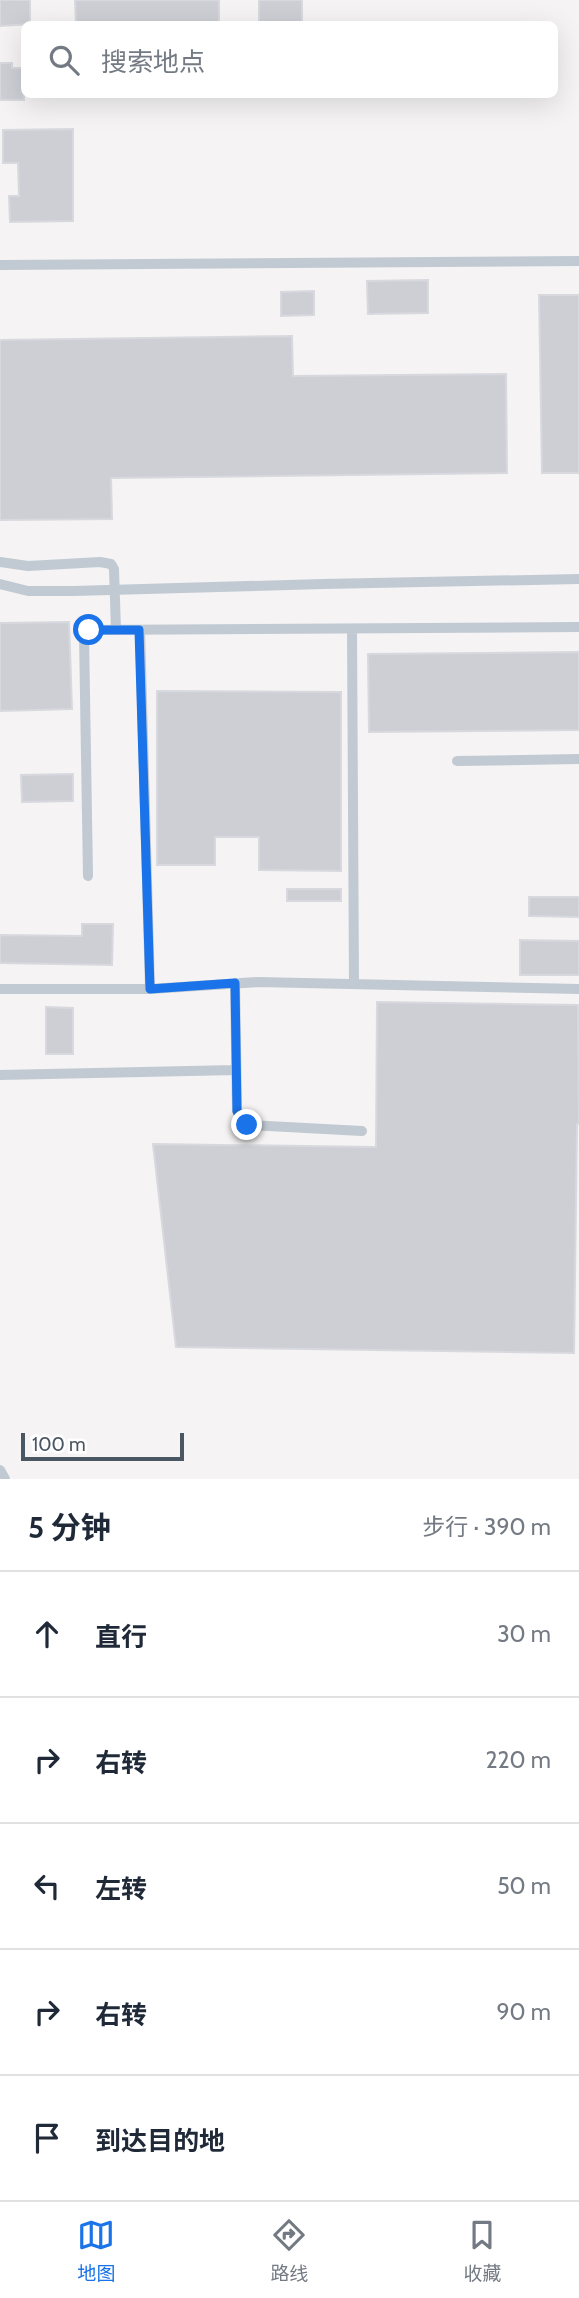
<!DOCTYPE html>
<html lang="zh">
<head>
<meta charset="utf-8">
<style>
  :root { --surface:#fff; --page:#f6f6f7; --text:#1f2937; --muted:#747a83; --line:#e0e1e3; --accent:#1a73e8 }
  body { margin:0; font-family:Cabin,"Noto Sans SC",sans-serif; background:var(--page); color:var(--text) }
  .scale { position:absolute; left:21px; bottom:18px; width:163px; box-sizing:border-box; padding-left:7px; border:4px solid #4a5661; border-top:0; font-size:19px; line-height:24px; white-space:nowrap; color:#4a5661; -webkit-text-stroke:5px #fff; paint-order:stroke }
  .stop { position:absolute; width:21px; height:21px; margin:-16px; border:5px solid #1a73e8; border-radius:50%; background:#fff }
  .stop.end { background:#1a73e8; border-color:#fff; box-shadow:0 2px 7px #0008 }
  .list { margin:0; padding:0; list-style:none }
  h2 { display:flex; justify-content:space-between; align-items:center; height:91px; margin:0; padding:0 28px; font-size:30px }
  h2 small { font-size:23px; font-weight:400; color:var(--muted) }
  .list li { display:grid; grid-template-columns:46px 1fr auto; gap:21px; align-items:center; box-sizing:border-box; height:126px; padding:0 28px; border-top:2px solid var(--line) }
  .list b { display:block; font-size:26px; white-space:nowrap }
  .list em { font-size:23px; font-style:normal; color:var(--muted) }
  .icon { flex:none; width:38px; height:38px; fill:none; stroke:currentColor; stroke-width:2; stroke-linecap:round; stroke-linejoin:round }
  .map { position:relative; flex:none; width:579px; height:1479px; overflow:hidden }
  .search { position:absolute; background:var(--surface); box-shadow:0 7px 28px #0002; left:21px; right:21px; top:21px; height:77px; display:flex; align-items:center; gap:18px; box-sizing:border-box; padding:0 24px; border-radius:10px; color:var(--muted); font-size:26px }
  .sheet { height:721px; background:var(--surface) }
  nav { display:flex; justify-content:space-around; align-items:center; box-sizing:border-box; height:98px; border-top:2px solid var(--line); background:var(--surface); font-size:19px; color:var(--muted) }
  nav a { display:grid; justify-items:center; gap:4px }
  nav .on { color:var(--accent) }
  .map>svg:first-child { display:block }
  .building { fill:#cdcfd5; stroke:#d7d9de; stroke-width:2 }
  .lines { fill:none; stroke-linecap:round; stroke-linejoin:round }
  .minor { stroke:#c1cad2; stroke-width:10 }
  .route { stroke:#1a73e8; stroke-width:9 }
</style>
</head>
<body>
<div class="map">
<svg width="579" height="1479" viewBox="0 0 579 1479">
  <rect width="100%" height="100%" fill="#f5f3f3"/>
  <path class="building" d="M0 0H30V24L0 26Z
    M75 0H219V24H76Z
    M259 0H302V24H259Z
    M0 63H12V68H24V100H0Z
    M73 129V221L10 222 9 196H19L18 163H3V130Z
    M428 280V313L368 314 367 281Z
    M314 291V315L281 316V292Z
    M539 295H579V473H542Z
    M292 336 293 376 506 374 507 473 111 478 112 519 0 520V340Z
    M69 622 72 709 0 711V623Z
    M579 652V730L369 732 368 654Z
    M157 691 341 692V871L259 870V837H215V865H157Z
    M73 774V801L22 802 21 775Z
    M287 889H341V901H287Z
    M529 897H579V917L529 916Z
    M82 924H113L112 965 0 963V935L82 936Z
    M520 940 579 941V975H520Z
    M377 1002 578 1005 579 1124H577L574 1353 176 1347 153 1144 376 1147Z
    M46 1007 73 1008V1054H46Z"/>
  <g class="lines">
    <path class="minor" d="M0 265 579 261
      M0 562 28 566 100 562 111 564 114 569 116 630
      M0 584 28 591H73L323 584 579 579
      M352 629 354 984
      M140 630 150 989
      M457 761 579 759
      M88 876 84 635 89 630 579 627
      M235 983 237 1111 241 1120 247 1125 362 1131
      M0 989H150L258 982 579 989
      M0 1075 236 1070
      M0 1470 5 1479"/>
  </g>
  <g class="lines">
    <path class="route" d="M89 630H139L150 989 235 983 237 1111 241 1120 247 1125"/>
  </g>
</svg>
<div class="scale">100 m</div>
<div class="stop" style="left:89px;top:630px"></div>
<div class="stop end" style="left:247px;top:1125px"></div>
<div class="search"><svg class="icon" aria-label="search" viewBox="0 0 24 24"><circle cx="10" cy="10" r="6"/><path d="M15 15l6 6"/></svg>搜索地点</div>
</div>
<section class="sheet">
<h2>5 分钟<small>步行 · 390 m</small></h2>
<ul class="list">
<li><svg class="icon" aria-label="ahead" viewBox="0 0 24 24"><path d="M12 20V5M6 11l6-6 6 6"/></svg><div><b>直行</b></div><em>30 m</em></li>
<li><svg class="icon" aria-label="right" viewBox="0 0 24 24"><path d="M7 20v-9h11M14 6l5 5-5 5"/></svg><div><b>右转</b></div><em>220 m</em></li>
<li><svg class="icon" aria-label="left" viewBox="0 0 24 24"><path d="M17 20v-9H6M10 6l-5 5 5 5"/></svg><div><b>左转</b></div><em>50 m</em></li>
<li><svg class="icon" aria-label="right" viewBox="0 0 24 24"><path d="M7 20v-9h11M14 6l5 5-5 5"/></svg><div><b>右转</b></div><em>90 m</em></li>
<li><svg class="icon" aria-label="arrive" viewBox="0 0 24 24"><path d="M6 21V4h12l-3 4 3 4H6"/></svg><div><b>到达目的地</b></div></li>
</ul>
</section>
<nav>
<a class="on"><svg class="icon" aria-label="map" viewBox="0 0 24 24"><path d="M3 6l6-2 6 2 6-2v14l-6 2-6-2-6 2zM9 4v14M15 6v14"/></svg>地图</a>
<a><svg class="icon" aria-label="directions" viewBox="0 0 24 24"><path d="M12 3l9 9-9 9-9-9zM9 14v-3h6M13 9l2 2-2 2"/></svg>路线</a>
<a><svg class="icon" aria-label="saved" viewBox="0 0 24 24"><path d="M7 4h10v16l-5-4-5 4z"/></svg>收藏</a>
</nav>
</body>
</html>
